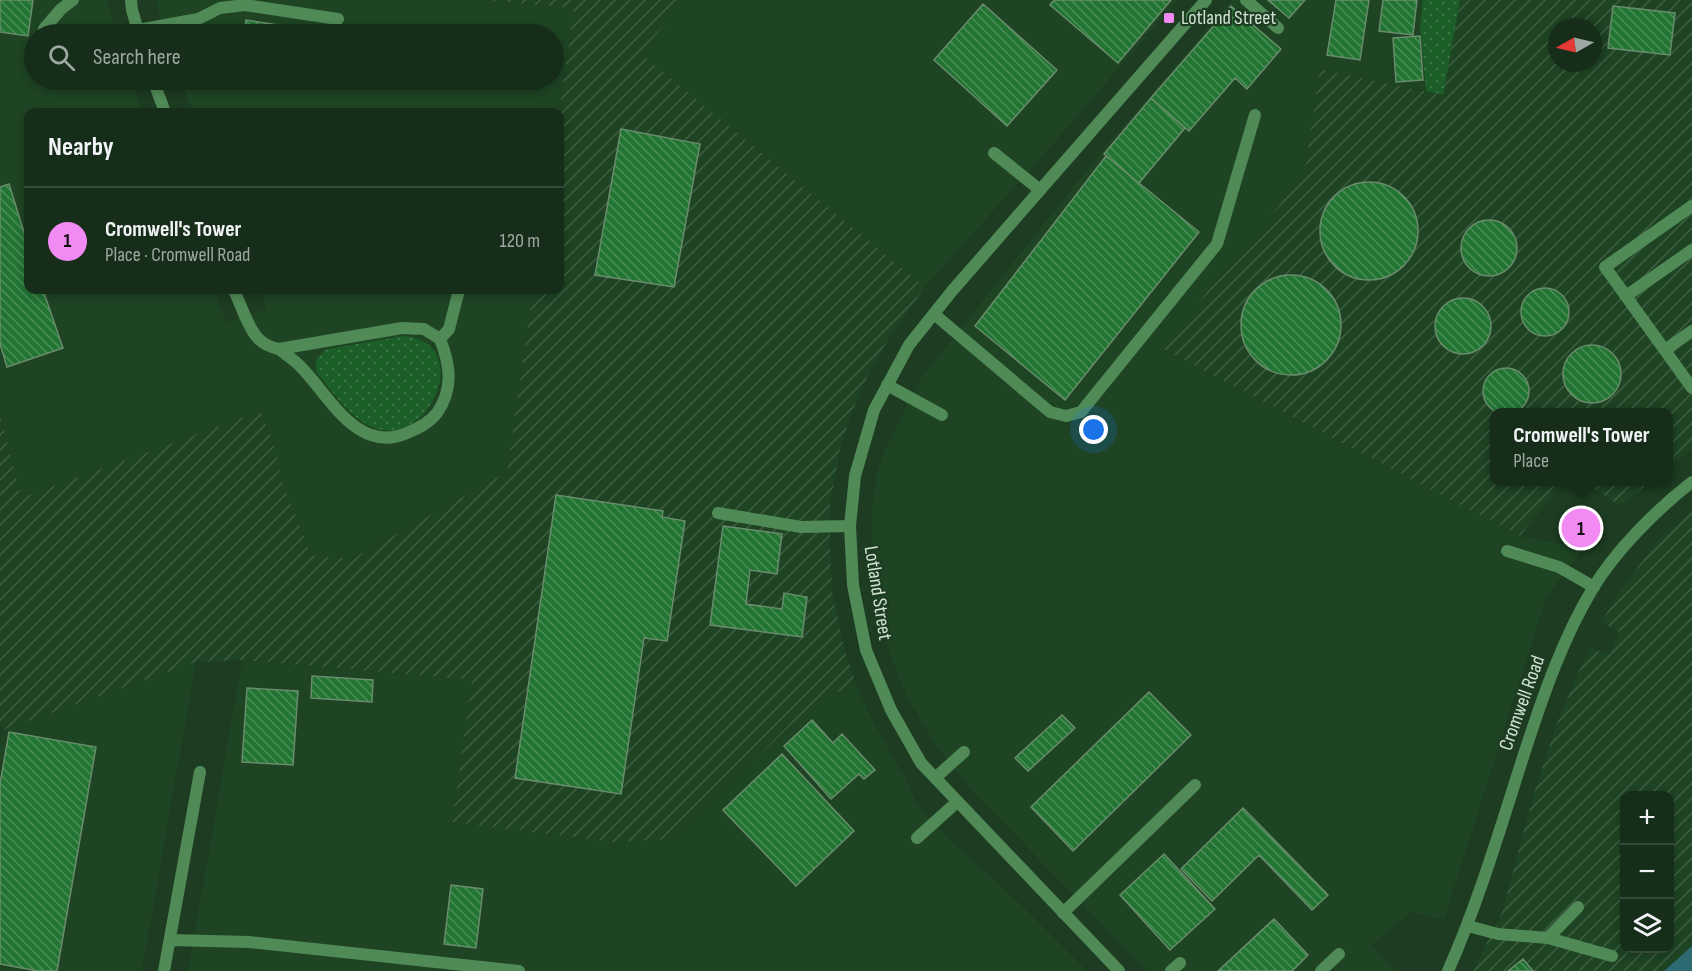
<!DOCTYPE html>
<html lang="en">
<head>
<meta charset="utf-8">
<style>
  :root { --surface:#162d19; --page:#1f3522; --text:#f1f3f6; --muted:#9ea8a2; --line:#354938; --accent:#f28af3 }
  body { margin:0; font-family:"Sofia Sans Condensed",sans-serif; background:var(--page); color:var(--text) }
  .controls { position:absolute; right:18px; bottom:18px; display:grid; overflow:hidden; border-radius:12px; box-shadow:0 3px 9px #0003 }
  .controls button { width:54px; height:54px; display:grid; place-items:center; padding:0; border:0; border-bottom:2px solid var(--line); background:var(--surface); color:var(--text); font:30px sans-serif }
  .compass { position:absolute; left:1548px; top:18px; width:54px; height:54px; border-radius:50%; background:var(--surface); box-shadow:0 3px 9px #0003; rotate:262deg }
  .you { position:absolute; left:1094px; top:430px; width:21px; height:21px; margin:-15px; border:4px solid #fff; border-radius:50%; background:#1a73e8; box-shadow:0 0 0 9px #1a73e833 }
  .badge { display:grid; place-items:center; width:39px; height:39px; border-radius:50%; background:var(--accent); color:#111; font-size:20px; font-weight:700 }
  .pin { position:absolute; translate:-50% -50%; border:3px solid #fff; box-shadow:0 2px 6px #0006 }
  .popup { position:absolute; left:1490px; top:408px; width:183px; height:78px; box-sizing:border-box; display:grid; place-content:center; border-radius:12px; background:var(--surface); filter:drop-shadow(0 2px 4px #0005); font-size:20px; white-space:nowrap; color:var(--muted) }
  .popup b { font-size:22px; color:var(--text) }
  .popup::after { content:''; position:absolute; left:50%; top:100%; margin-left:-12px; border:12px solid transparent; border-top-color:var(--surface) }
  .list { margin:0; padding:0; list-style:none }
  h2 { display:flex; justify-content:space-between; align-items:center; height:78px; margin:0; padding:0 24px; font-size:26px }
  h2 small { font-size:20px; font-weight:400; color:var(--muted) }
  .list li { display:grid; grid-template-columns:39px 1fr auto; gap:18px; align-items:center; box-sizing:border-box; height:108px; padding:0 24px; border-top:2px solid var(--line) }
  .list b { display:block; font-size:22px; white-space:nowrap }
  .list p { margin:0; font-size:20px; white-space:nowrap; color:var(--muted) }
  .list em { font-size:20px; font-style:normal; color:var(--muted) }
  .icon { flex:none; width:33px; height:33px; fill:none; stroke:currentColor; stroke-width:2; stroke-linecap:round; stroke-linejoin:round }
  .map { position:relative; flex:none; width:1692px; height:971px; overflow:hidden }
  .search { position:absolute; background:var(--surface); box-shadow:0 3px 9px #0003; left:24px; top:24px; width:540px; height:66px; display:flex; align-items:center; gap:15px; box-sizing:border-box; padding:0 21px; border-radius:33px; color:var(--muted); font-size:22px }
  .panel { position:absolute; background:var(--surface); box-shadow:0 3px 9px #0003; left:24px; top:108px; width:540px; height:186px; border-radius:12px }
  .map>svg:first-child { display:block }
  .built { fill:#1e4423 }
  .industrial { fill:url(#industrial-furrows); fill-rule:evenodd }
  .grass { fill:url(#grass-dots) }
  .water { fill:#2d6a72 }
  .building { fill:url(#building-back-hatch); stroke:#6a8c6c; stroke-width:1.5 }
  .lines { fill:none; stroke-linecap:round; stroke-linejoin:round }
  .service { stroke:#508a57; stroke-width:12 }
  .minor { stroke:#508a57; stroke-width:12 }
  .tertiary { stroke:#508a57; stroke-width:12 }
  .poi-dot { fill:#f28af3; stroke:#1d3c21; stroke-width:2 }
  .labels { text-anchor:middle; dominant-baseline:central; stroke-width:4.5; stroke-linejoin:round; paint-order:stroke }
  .poi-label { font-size:20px; fill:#d1e3d2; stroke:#1d3c21; text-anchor:start }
  .street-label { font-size:20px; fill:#d1e3d2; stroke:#1d3c21 }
</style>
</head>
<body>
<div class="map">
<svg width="1692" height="971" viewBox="0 0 1692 971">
  <defs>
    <pattern id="industrial-furrows" width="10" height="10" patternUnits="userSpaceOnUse" patternTransform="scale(1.5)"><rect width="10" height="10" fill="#1e4423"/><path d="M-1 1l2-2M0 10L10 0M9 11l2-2" fill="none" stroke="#3e5f42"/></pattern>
    <pattern id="grass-dots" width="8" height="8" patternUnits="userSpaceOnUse" patternTransform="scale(1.5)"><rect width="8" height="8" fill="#1b5e28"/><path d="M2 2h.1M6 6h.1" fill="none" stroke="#3b7546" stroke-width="1.8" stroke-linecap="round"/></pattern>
    <pattern id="building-back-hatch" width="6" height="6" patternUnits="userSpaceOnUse" patternTransform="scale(1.5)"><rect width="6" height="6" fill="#227432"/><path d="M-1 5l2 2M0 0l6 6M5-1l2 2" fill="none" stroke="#4b8e58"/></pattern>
  </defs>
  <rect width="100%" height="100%" fill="#1d3c21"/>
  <path class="built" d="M0 0H108L116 34H34V80H130L143 112H28V290H213L227 322 266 309 260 290H533L507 472 351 559 311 555 281 478 276 452 261 411 21 499 0 415Z
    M156 0H484L574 8 559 112H193L180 80H554V34H164Z
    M685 0H1178L1055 142 925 287 639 53Z
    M1232 0H1423L1420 27 1426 91 1320 69 1304 175 1161 348 1520 536 1583 548 1546 598 1444 920 1412 912 1371 945 1396 971H1147L967 785 933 742 907 696 893 663 881 625 873 583 871 515 877 473 886 447 918 382 1101 152Z
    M242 660 472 680 672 839 816 701 856 684 874 723 904 776 919 807 949 839 1009 893 1087 971H188Z
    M196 662 142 971H0V745L3 730Z"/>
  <path class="industrial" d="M484 0H685L640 53 925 287 888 340 870 371 851 414 841 445 830 503V552L832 591 845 652 856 684 816 701 671 839 613 842 452 822 472 680 242 660 196 662 3 730 0 723V415L21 498 261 411 276 452 281 478 311 555 352 559 507 472 533 290H560L559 112 574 8Z
    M1460 0H1692V449L1668 468V412H1494V482H1564L1520 536 1161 348 1304 175 1320 69 1442 95ZM1557 27H1593V63H1557Z
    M1586 482H1650L1619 506Z
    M1692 511V946L1664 971H1473L1502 912 1534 793 1556 726 1574 682 1590 647 1609 655 1619 631 1601 623 1617 595 1656 543ZM1624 796H1670V948H1624Z"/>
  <path class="grass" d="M1423 0H1460L1443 95 1426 91 1420 27Z
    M403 336C479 341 426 461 364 423 345 411 331 389 316 372V360L325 350 333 348Z"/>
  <path class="water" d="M1692 946V971H1664Z"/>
  <path class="building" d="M0 0H33L28 36 0 32Z
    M1054 0H1171L1118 63 1050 5Z
    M1268 0H1305L1289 18Z
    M1336 0H1369L1360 60 1327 55Z
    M1383 0H1417L1413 35 1379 31Z
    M983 4 1057 70 1007 126 934 60Z
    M1231 6 1281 49 1247 89 1235 78 1189 131 1151 98Z
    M1613 6 1675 13 1670 55 1608 48Z
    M246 20 337 34H244Z
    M1420 36 1423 80 1396 82 1393 38Z
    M1151 98 1185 128 1139 183 1104 154Z
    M621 129 700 144 674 287 595 275Z
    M1106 156 1199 232 1065 400 975 326Z
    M1320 231a49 49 0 1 1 98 0a49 49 0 1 1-98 0Z
    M9 184 28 245V290H43L63 348 7 367 0 344V187Z
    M1461 248a28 28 0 1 1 56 0a28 28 0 1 1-56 0Z
    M1241 325a50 50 0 1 1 100 0a50 50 0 1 1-100 0Z
    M1521 312a24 24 0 1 1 48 0a24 24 0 1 1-48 0Z
    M1435 326a28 28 0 1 1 56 0a28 28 0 1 1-56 0Z
    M1563 374a29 29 0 1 1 58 0a29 29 0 1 1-58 0Z
    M1483 391a23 23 0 1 1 46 0a23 23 0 1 1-46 0Z
    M556 495 663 511 662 517 685 521 667 641 644 638 621 794 515 778Z
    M1580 519 1590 527 1582 537 1572 529Z
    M723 526 782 534 777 574 750 570 746 604 782 609 784 593 807 597 802 637 710 625Z
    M312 676 373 680 372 702 311 698Z
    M247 688 298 691 293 765 242 762Z
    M1149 692 1191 735 1073 851 1031 807Z
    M1062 715 1075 728 1028 771 1015 758Z
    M812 720 833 743 842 734 875 770 864 779 859 774 831 799 784 746Z
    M9 732 96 747 57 971H38L0 964V784Z
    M782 754 854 831 796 886 723 810Z
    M1243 808 1328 895 1312 910 1259 855 1212 901 1181 869Z
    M1164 854 1215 909 1170 950 1120 895Z
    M451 885 483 889 476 948 444 944Z
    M1274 919 1308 955 1292 971H1218Z
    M1523 959 1533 971H1508Z"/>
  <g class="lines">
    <path class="service" d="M1246 0 1278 28
      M44 29 61 9 73 0
      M138 30 198 19 220 8 245 5 338 19
      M994 153 1040 190
      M1692 206 1605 267 1692 388
      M1626 296 1692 250
      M934 314 1050 412 1066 416 1081 412 1217 244 1255 115
      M245 316C253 334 259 345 279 349L402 328 424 329 440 339 449 329 459 290
      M279 349C286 355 294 360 300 366 329 395 357 455 407 433 419 428 429 423 437 413 454 388 450 364 440 339
      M1665 350 1692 331
      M887 385 942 415
      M718 513 801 527 850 526
      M1507 551 1559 567 1594 587
      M935 778 964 752
      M917 838 957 802
      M1063 913 1195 785
      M1468 926 1498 934 1548 938 1612 956
      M1548 938 1578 907
      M170 940 249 942 519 971
      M164 971 200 772
      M1171 971 1180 963
      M1321 971 1339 954"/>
    <path class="minor" d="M131 0 132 10 139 34
      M153 80 165 112
      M234 290 245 316
      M1119 971 921 763 891 710 866 650 853 585 850 526 855 476 874 410 909 345 952 291 1206 0"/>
    <path class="tertiary" d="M1448 971C1480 899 1502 822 1526 748 1544 693 1563 638 1593 588 1616 550 1657 509 1692 482"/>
  </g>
  <rect class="poi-dot" x="1163" y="12" width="12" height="12" rx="3"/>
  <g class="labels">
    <g class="poi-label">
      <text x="1181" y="18">Lotland Street</text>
    </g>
    <g class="street-label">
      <text transform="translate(878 593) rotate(81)">Lotland Street</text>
      <text transform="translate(1522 703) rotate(-70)">Cromwell Road</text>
    </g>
  </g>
</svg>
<div class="controls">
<button>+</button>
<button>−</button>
<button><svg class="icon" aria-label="layers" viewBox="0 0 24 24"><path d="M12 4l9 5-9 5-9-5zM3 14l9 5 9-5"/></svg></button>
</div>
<svg class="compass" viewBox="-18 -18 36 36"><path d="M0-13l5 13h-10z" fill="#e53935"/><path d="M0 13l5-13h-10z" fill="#9ea8a2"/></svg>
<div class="you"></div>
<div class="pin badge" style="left:1581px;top:528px">1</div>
<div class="popup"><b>Cromwell's Tower</b>Place</div>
<div class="search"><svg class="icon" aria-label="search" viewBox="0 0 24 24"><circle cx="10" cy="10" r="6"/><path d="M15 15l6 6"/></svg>Search here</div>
<section class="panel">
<h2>Nearby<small></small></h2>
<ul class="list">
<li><span class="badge">1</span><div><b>Cromwell's Tower</b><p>Place · Cromwell Road</p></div><em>120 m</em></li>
</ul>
</section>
</div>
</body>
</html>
